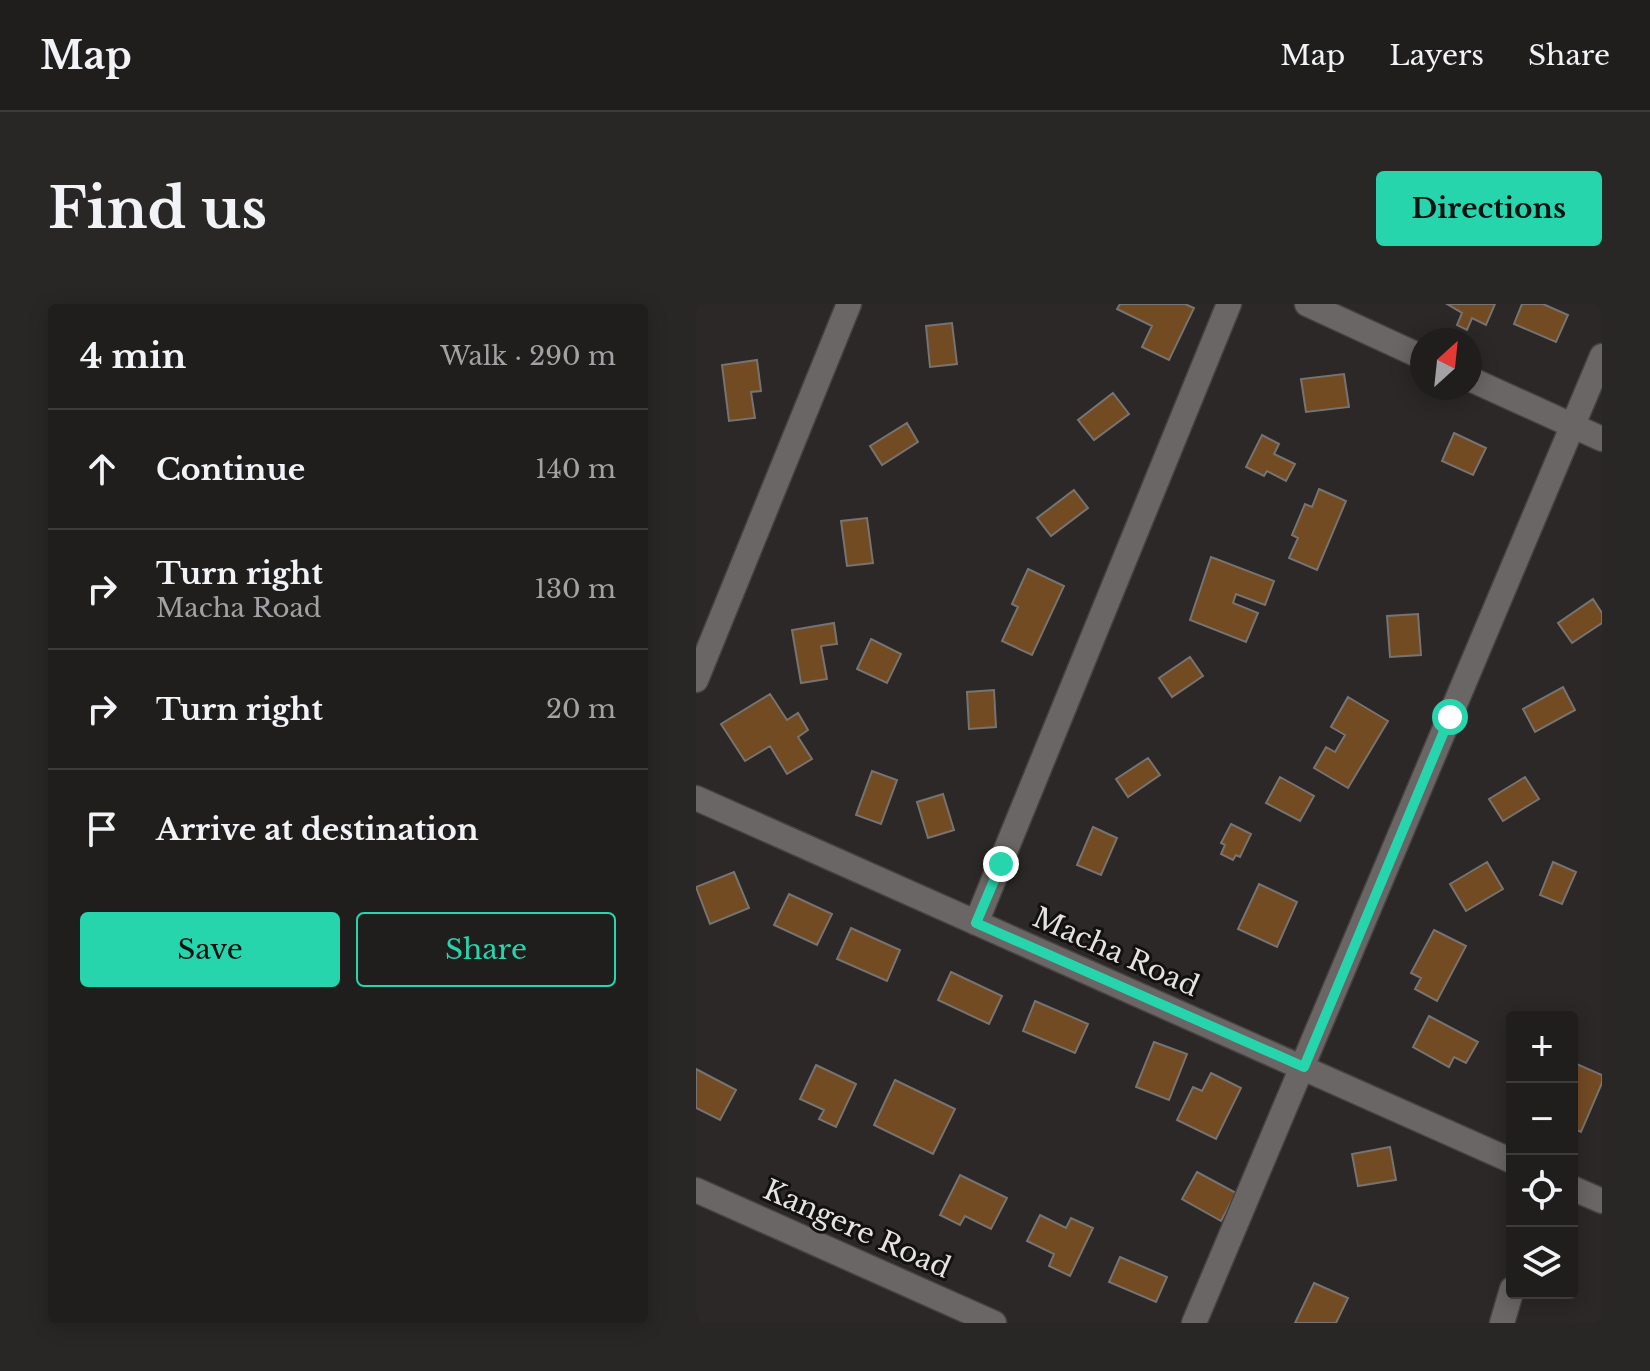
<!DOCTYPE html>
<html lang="en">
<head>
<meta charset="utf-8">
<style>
  :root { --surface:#201e1d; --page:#282726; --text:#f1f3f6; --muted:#a2a2a4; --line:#3d3c3b; --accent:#27d5ad }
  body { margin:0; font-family:"Libre Baskerville",serif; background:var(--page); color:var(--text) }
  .controls { position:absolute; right:24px; bottom:24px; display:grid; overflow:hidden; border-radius:8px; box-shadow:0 4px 20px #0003 }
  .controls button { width:72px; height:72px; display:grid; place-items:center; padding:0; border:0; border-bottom:2px solid var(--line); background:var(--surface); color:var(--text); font:40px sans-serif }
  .compass { position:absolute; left:714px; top:24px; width:72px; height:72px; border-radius:50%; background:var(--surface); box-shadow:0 4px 20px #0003; rotate:27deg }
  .stop { position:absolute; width:24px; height:24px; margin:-18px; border:6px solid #27d5ad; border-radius:50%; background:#fff }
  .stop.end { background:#27d5ad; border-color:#fff; box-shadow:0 2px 8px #0008 }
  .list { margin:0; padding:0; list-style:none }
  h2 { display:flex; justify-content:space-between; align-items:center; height:104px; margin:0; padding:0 32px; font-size:34px }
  h2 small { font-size:26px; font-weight:400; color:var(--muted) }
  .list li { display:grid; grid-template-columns:52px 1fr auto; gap:24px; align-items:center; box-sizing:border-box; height:120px; padding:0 32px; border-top:2px solid var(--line) }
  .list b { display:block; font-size:30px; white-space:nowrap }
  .list p { margin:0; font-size:26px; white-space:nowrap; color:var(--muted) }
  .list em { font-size:26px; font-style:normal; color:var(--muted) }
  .actions { display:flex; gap:16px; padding:24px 32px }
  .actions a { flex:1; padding:18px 0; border:2px solid var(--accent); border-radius:8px; text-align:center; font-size:28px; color:var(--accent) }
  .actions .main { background:var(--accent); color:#111 }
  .icon { flex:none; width:44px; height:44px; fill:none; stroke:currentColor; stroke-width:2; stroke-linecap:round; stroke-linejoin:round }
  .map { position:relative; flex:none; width:906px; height:1019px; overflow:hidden; border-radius:8px }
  header { display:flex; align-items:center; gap:48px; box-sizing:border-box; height:112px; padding:0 40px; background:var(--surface); border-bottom:2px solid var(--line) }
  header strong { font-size:38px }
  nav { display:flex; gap:44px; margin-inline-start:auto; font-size:28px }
  .intro { display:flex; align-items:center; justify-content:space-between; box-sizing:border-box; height:192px; padding:0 48px }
  h1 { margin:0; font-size:56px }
  .button { padding:20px 36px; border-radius:8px; background:var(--accent); color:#111; font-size:28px; font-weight:700 }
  main { display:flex; gap:48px; padding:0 48px }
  aside { flex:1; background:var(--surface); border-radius:8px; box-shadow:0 4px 20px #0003 }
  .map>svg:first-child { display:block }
  .building { fill:#734b23; stroke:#767371; stroke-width:2 }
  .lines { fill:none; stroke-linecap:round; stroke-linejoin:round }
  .minor-casing { stroke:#454342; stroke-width:27 }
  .minor { stroke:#696665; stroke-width:24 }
  .route { stroke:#27d5ad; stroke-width:10 }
  .labels { text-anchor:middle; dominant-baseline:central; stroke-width:6; stroke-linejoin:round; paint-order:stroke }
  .street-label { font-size:28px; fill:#e5e3e2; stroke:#121110 }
</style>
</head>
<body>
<header>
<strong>Map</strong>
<nav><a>Map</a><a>Layers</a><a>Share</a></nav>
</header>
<div class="intro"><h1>Find us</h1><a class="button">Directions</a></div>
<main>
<aside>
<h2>4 min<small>Walk · 290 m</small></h2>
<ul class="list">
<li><svg class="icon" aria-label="ahead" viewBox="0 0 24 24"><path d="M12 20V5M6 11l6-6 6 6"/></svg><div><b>Continue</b></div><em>140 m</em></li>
<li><svg class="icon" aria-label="right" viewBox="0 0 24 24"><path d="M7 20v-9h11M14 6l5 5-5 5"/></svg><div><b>Turn right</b><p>Macha Road</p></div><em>130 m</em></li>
<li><svg class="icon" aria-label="right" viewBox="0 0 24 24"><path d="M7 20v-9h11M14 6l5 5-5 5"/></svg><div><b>Turn right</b></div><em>20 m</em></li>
<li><svg class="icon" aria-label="arrive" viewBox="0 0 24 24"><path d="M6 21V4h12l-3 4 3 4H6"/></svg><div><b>Arrive at destination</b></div></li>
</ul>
<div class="actions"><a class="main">Save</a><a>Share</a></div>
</aside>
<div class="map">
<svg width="906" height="1019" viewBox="0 0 906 1019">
  <rect width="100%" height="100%" fill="#2b2827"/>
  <path class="building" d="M424 0H489L498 4 473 56 446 43 456 22 421 5Z
    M751 0H799L790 21 776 14 771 26 761 21 766 9Z
    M826 0H847L872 11 860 38 818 20Z
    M256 19 261 60 234 63 230 22Z
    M61 56 65 87 55 88 59 114 33 117 26 61Z
    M648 70 653 103 610 108 605 75Z
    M417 89 433 110 398 136 382 116Z
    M211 119 222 138 186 161 174 142Z
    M758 129 790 144 777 171 746 157Z
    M566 131 583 140 578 150 599 160 590 177 571 167 568 172 550 163Z
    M623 185 650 197 621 266 593 254 602 234 596 231 609 200 616 203Z
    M378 186 392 204 355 232 341 214Z
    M171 214 177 259 151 262 145 217Z
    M515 253 578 277 569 301 540 290 537 299 562 309 550 338 494 316Z
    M332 265 368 282 336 351 306 337 322 303 316 300Z
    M897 295 906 309V319L876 339 862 319Z
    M722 310 725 351 694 353 691 312Z
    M138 319 141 340 125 342 131 375 105 379 96 326Z
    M175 335 205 350 191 379 161 365Z
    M494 353 507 372 476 393 463 374Z
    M867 383 879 406 839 428 827 405Z
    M298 386 300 423 273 425 271 388Z
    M74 390 91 416 102 409 112 426 102 433 116 455 91 470 74 442 49 457 25 420Z
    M652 393 692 417 652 484 618 464 630 443 639 448 649 431 635 423Z
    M452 454 464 471 432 493 420 475Z
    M176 467 201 476 185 520 160 511Z
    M584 473 618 492 604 517 570 499Z
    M829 473 843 495 807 517 793 495Z
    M247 490 258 526 232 534 221 498Z
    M535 520 555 530 544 553 540 551 537 556 525 550 529 541 525 539Z
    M397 523 421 534 405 571 381 561Z
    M791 558 807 585 770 607 754 580Z
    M857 558 880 568 866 600 844 591Z
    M38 568 53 604 14 620 0 583Z
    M563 580 601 598 581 643 542 625Z
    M93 590 136 610 121 641 78 621Z
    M155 624 204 646 191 677 141 655Z
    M738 626 770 642 741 697 719 685 725 674 715 669Z
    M255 668 306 692 293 720 242 696Z
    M339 697 392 720 379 749 327 727Z
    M733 712 782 738 770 759 758 753 753 763 717 743Z
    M458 738 491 750 473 796 440 783Z
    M876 758 906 771V779L885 828 876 824Z
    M120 761 160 780 140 823 123 815 128 806 104 795Z
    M0 765 40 786 24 816 0 804Z
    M515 769 545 784 520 835 481 816 497 783 506 787Z
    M199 776 259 805 237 850 178 821Z
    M694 843 700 876 662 882 656 850Z
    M501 868 540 889 525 917 486 895Z
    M264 871 311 894 295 925 269 912 264 921 244 911Z
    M344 911 370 924 375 914 397 924 374 972 353 962 358 950 331 937Z
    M424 953 471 973 460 998 413 978Z
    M618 979 652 994 640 1019H599Z"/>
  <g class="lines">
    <defs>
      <path id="minor" d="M611 0 726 53
        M774 75 906 135
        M0 376 153 0
        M0 494 816 857
        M280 619 533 0
        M876 884 906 897
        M0 886 298 1019
        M498 1019 906 52
        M806 1019 816 985"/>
    </defs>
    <use href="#minor" class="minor-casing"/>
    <use href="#minor" class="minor"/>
  </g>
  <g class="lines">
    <path class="route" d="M305 560 280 619 608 763 754 413"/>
  </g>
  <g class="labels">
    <g class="street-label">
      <text transform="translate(420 648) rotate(24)">Macha Road</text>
      <text transform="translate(161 925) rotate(24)">Kangere Road</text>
    </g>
  </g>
</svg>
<div class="controls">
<button>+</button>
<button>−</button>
<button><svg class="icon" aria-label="locate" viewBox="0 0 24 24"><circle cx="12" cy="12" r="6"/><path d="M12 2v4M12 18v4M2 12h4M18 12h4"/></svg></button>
<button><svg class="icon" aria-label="layers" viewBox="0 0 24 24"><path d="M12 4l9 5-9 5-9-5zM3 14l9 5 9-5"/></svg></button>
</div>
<svg class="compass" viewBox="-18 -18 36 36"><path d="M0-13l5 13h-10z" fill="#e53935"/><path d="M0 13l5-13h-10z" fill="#a2a2a4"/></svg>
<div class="stop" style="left:754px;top:413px"></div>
<div class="stop end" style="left:305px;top:560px"></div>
</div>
</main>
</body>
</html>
